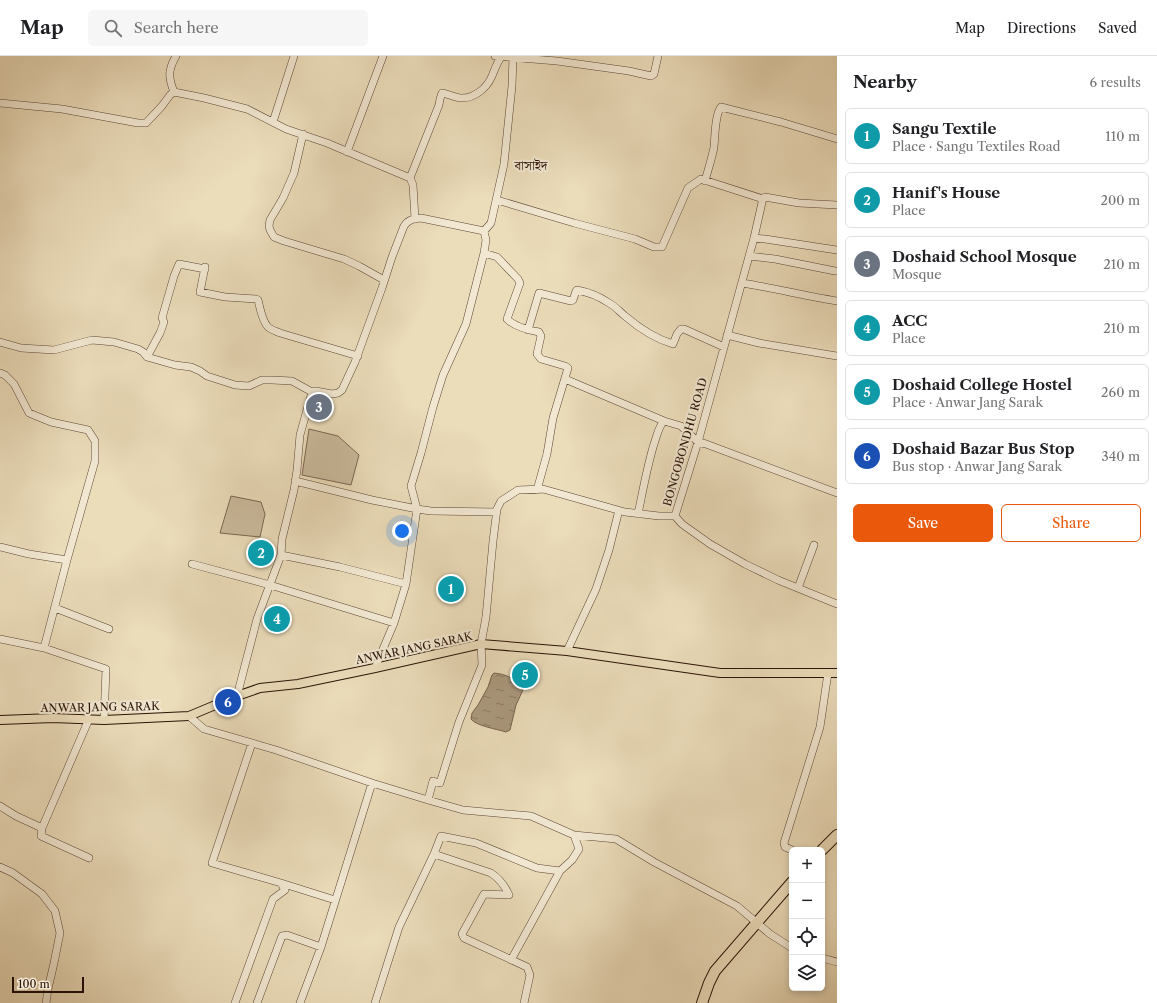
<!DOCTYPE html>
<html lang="en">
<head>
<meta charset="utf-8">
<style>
  :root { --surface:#fff; --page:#f6f6f6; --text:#202124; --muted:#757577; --line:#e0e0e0; --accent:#ea580c }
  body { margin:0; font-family:"Libre Caslon Text","Noto Serif Bengali",serif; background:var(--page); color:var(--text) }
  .controls { position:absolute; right:12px; bottom:12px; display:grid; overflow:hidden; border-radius:6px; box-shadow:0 2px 6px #0003 }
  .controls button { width:36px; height:36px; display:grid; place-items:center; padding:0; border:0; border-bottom:1px solid var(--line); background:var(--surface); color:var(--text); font:20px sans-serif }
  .scale { position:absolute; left:12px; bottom:10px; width:72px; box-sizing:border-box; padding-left:4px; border:2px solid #2b1307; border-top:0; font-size:11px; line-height:14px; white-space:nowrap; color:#2b1307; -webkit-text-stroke:3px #f2e8d2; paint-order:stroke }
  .you { position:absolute; left:402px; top:475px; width:14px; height:14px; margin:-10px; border:3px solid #fff; border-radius:50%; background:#1a73e8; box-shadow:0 0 0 6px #1a73e833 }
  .badge { display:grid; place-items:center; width:26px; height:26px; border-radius:50%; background:var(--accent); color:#fff; font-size:13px; font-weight:700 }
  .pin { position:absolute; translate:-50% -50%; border:2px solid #fff; box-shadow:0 1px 4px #0006 }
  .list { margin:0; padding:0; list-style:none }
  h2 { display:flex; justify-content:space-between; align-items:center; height:52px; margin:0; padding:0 16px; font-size:17px }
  h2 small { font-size:13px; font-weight:400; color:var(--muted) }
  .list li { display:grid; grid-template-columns:26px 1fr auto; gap:12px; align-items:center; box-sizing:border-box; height:56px; margin:0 8px 8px; padding:0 8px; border:1px solid var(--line); border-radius:6px }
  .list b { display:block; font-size:15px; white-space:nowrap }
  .list p { margin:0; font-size:13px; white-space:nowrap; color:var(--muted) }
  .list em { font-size:13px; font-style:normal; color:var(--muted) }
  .actions { display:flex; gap:8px; padding:12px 16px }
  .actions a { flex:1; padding:9px 0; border:1px solid var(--accent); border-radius:6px; text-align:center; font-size:14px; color:var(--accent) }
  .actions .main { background:var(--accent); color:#fff }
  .icon { flex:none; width:22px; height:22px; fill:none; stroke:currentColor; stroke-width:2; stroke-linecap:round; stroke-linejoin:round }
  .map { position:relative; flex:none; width:837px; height:947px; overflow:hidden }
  header { display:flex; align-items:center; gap:24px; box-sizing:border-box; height:56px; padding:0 20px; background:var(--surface); border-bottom:1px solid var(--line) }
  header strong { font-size:19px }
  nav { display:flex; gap:22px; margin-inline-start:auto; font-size:14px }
  .search { width:280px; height:36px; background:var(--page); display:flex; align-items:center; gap:10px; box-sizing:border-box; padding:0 14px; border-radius:6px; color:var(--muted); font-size:15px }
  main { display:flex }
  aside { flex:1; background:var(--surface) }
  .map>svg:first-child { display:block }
  .park { fill:#caba9c; stroke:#7a6652 }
  .water { fill:url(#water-ripples); stroke:#77634e }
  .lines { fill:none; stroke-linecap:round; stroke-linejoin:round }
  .minor-casing { stroke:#5b4534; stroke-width:8 }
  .major-casing { stroke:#2b1307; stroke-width:10 }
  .highway-casing { stroke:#2b1307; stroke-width:12 }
  .minor { stroke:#f2e8d2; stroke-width:7 }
  .major { stroke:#ebdcba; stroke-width:8 }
  .highway { stroke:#ebdcba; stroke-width:10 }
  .labels { text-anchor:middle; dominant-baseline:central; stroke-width:4; stroke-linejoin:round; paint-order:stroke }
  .street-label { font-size:11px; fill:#2b1307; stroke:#f2e8d2 }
  .quarter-label { font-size:13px; fill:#2b1307; stroke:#f2e8d2 }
</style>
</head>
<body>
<header>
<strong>Map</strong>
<div class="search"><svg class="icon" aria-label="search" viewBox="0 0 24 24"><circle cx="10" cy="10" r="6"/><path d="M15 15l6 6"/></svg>Search here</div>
<nav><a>Map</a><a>Directions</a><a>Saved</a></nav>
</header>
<main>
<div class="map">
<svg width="837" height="947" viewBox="0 0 837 947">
  <defs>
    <pattern id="water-ripples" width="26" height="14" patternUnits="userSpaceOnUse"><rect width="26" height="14" fill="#aa987d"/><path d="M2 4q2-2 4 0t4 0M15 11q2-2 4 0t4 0" fill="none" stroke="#8b7b64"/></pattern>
  </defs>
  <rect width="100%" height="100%" fill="#ebdcba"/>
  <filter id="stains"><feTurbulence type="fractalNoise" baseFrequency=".005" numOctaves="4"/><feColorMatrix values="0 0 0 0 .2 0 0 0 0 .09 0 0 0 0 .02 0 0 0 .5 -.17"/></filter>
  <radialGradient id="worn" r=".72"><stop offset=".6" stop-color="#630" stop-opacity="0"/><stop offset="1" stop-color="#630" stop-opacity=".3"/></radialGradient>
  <path class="park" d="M309 373 338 380 359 399 351 429 302 419Z
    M231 440 261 446 265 458 260 481 220 477Z"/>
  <path class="water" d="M494 617C506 618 517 623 523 634L516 649 510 674 506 676C497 673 476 670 471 663L472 657 478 649 488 631 492 619Z"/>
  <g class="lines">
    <defs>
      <path id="minor" d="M495 0 557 5 629 15 651 20 654 18 658 0
        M174 36C168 21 168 14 176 0
        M0 47 62 53 138 67H146L162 50 170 39 174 36 204 42 247 53 286 73 327 87 410 122 413 129 415 163
        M273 66 294 0
        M303 78 294 117 283 142 270 164 269 170 270 174 274 181 284 185 344 203 359 210 384 224
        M347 96 383 0
        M410 122 439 49 440 43 442 37C448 38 454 41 460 42 474 43 487 32 492 20 495 13 497 6 502 0
        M705 125C708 114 712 102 714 91 715 81 715 58 721 51L781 66 837 83
        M497 144 574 167 635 183 654 191H662L688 132 701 123 763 143
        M754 182 765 183 837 194
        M484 197 497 201 518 223 520 227 507 263C515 271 528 274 539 276L541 280 537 298 541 303 565 310 568 312 553 362 547 398 537 434
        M749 200 775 203 835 215
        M205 211 200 236 225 241 256 243 258 244C260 252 262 265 268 271 271 274 276 275 280 277L358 300
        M742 227C774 232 805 240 837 245
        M528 274 539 237 571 245 573 244 576 235 577 234C588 236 600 241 609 247 615 250 620 256 625 260 639 272 656 283 673 288L677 278 681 273H684L724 291
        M727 279 759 287 837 300
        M0 286 21 292 54 294 92 284 114 286 138 293 143 296 147 301 175 309 191 311 200 315 207 320 235 329 249 330 262 324H272L292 325 312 336
        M147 301 160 277 164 266 162 262 174 220 179 208 205 213
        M0 317 5 319 14 328 29 357 51 366 88 374 95 385V405L67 504 44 592
        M565 323 664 365
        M312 336 313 335H316L332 338 338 337 342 334 355 306 382 232 392 201 404 170C409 163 413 163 421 162L484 175 491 167 504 108 512 30 513 0
        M295 425 372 444 417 453 431 455 497 456
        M638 458C643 434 647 411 654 388 657 380 658 371 664 365L681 370 698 386 706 388 837 437
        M675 460 698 386 754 182 763 142 765 141 799 147 837 149
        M675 460 682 468 710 488 745 508 778 524 837 548
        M0 491 29 498 67 504
        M281 499 340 511 406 528
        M192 508 270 529 394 567
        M798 532 814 489
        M55 552 109 573
        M0 583 44 592 106 613 104 664
        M567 595 596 533 609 494 618 458
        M375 612 394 567 406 528 417 453 411 430 421 397 433 351 443 319 466 268 484 197 486 184 484 175
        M237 640 257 563 281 499 282 483 294 434 297 414 300 379 312 336
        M189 660 204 673 276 694 372 727 428 744 463 754 531 760 574 779 616 783 654 806 737 850 770 878 792 892
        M428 744 433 725 440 727 459 666 482 609 481 588 486 561 493 485 497 453 501 445 518 434 543 433 625 456 659 460H675
        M0 750 16 760 42 772 41 780 89 802
        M42 772 89 663
        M792 794 785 791 784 787 820 671 828 617
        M434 798 491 817C500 823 505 830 509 839L484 838 462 878 464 882 527 911 530 919 524 947
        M0 811 13 817 42 838 55 855 60 877 54 907 48 933 46 947
        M281 827 335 844
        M822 902 837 906
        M511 904 560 815
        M235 947 273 843 285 834 281 827 212 807 252 687
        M257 947 282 880 287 879 321 891
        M300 947 321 891 372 727
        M375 947 399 871 434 798 441 780 476 787 537 812 560 815 572 804 579 793 574 779"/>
      <path id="major" d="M0 664 53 662 104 664 189 660 237 640 260 632 298 628 375 612 481 588 567 595 720 617H837"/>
      <path id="highway" d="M822 794 837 779
        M702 947 709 927 715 915 792 826"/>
    </defs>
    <use href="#minor" class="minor-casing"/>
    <use href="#major" class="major-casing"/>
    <use href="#highway" class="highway-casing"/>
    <use href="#minor" class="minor"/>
    <use href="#major" class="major"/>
    <use href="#highway" class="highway"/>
  </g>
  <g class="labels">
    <g class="street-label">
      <text transform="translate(685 386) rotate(-74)">BONGOBONDHU ROAD</text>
      <text transform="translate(414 592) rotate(-12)">ANWAR JANG SARAK</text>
      <text transform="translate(100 651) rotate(-1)">ANWAR JANG SARAK</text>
    </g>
    <g class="quarter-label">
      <text x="531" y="109">বাসাইদ</text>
    </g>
  </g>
  <rect width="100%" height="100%" filter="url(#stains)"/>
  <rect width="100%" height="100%" fill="url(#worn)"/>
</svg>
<div class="controls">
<button>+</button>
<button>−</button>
<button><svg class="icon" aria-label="locate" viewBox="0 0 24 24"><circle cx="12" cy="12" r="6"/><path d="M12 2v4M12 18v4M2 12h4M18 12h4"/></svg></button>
<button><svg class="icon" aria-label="layers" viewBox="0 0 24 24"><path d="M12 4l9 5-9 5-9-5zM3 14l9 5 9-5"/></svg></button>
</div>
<div class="scale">100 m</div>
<div class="you"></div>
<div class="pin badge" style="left:451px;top:533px;background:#0f9aa8">1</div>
<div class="pin badge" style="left:261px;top:497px;background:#0f9aa8">2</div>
<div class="pin badge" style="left:319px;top:351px;background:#6b7280">3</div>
<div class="pin badge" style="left:277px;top:563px;background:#0f9aa8">4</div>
<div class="pin badge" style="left:525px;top:619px;background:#0f9aa8">5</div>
<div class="pin badge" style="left:228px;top:646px;background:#1a4fb4">6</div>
</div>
<aside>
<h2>Nearby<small>6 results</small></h2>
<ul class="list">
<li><span class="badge" style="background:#0f9aa8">1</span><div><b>Sangu Textile</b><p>Place · Sangu Textiles Road</p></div><em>110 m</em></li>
<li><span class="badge" style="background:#0f9aa8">2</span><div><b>Hanif's House</b><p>Place</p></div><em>200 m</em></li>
<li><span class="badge" style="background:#6b7280">3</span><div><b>Doshaid School Mosque</b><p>Mosque</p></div><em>210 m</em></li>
<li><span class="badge" style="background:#0f9aa8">4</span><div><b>ACC</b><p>Place</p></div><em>210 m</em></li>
<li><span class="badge" style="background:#0f9aa8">5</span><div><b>Doshaid College Hostel</b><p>Place · Anwar Jang Sarak</p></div><em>260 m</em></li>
<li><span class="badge" style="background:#1a4fb4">6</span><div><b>Doshaid Bazar Bus Stop</b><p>Bus stop · Anwar Jang Sarak</p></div><em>340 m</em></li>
</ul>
<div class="actions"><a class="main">Save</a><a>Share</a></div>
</aside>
</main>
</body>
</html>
